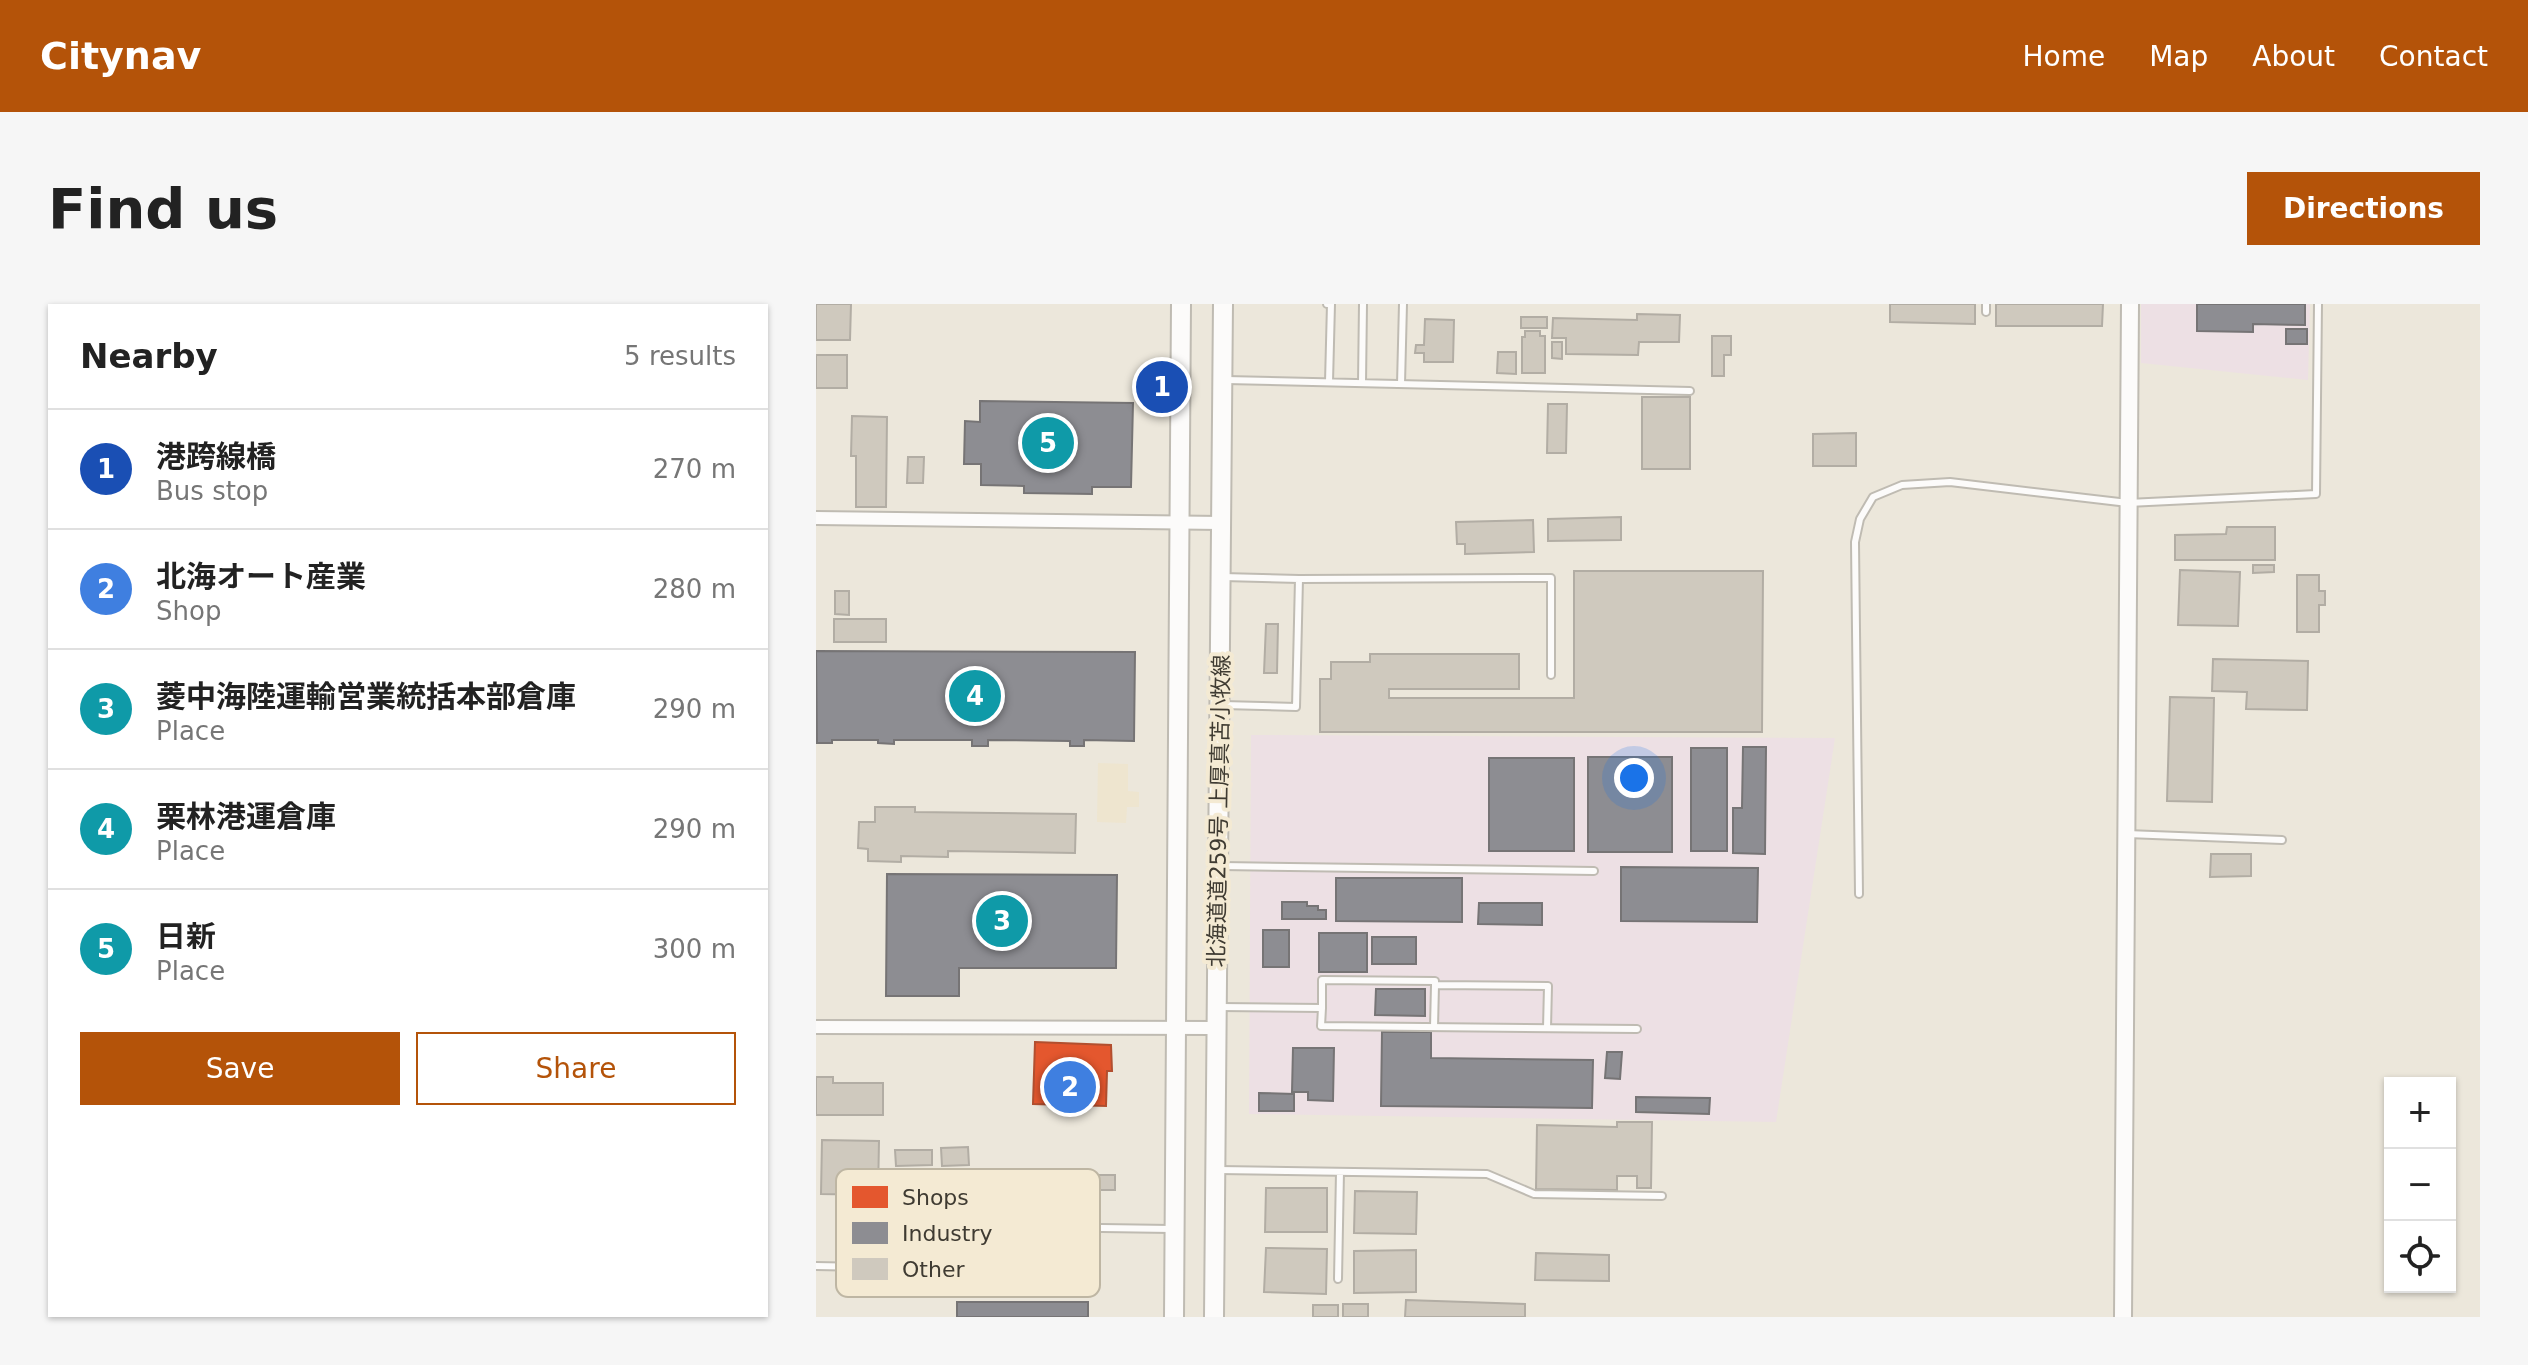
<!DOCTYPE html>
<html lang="en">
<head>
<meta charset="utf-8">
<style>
  :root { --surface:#fff; --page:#f6f6f6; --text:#222; --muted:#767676; --line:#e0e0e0; --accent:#b45309 }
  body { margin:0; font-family:"DejaVu Sans","Noto Sans JP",sans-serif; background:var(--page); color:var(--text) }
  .controls { position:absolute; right:24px; bottom:24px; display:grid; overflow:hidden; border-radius:0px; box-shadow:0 2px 6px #0004 }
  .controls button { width:72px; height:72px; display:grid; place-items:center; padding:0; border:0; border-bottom:2px solid var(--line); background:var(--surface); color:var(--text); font:40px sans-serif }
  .you { position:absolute; left:818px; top:474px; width:28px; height:28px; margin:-20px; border:6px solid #fff; border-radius:50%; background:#1a73e8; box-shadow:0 0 0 12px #1a73e833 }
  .badge { display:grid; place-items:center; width:52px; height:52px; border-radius:50%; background:var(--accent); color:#fff; font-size:26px; font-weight:700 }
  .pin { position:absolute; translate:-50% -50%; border:4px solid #fff; box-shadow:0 2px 8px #0006 }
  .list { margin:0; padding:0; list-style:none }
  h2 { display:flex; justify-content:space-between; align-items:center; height:104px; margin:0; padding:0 32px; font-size:34px }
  h2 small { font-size:26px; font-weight:400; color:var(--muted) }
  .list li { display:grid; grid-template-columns:52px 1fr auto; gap:24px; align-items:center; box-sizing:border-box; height:120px; padding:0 32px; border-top:2px solid var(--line) }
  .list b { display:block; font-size:30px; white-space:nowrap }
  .list p { margin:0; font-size:26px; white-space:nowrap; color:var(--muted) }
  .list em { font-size:26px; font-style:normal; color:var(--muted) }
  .actions { display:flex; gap:16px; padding:24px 32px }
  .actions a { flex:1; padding:18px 0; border:2px solid var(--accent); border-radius:0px; text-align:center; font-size:28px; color:var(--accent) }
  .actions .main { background:var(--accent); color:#fff }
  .icon { flex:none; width:44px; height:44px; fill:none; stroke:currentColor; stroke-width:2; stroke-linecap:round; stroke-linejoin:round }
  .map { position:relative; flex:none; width:1664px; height:1013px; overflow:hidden; border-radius:0px }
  header { display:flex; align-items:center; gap:48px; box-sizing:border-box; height:112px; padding:0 40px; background:var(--accent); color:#fff }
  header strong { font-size:38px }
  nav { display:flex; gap:44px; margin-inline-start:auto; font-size:28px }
  .intro { display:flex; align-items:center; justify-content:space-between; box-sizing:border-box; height:192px; padding:0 48px }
  h1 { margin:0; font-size:56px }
  .button { padding:20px 36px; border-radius:0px; background:var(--accent); color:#fff; font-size:28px; font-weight:700 }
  main { display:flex; gap:48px; padding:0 48px }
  aside { flex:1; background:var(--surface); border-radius:0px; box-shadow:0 2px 6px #0004 }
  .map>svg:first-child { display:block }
  .built { fill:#eee5cf }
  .industrial { fill:#ede0e4 }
  .shops { fill:#e4572e; stroke:#b24f2f; stroke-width:2 }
  .industry { fill:#8d8d92; stroke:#767475; stroke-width:2 }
  .building { fill:#cfc9be; stroke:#b2ada4; stroke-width:2 }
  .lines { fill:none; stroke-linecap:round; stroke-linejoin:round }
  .service-casing { stroke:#bfbbb2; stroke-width:10 }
  .minor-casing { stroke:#bfbbb2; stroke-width:16 }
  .tertiary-casing { stroke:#bfbbb2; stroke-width:20 }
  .secondary-casing { stroke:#bfbbb2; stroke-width:22 }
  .service { stroke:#fcfbfa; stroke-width:6 }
  .minor { stroke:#fcfbfa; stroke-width:12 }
  .tertiary { stroke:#fcfbfa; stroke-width:16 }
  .secondary { stroke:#fcfbfa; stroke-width:18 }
  .labels { text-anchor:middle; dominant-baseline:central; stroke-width:8; stroke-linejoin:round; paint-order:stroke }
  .street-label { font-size:22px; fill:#3f3b32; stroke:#f4ead3 }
  .key { fill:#f4ead3; stroke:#beb6a3; stroke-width:2 }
  .key-label { font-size:22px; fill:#3f3b32 }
</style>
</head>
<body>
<header>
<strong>Citynav</strong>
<nav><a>Home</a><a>Map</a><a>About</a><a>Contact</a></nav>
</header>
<div class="intro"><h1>Find us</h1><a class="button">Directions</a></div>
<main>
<aside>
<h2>Nearby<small>5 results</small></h2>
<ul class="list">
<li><span class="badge" style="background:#1a4fb4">1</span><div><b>港跨線橋</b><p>Bus stop</p></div><em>270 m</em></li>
<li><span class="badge" style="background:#3f7fe0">2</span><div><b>北海オート産業</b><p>Shop</p></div><em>280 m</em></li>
<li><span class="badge" style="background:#0f9aa8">3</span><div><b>菱中海陸運輸営業統括本部倉庫</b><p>Place</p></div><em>290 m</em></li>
<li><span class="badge" style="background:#0f9aa8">4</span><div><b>栗林港運倉庫</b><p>Place</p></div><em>290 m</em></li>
<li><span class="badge" style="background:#0f9aa8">5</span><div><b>日新</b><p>Place</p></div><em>300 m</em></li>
</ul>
<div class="actions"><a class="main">Save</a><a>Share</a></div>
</aside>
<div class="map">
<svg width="1664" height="1013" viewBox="0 0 1664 1013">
  <rect width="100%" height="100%" fill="#ece7db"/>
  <path class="built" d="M282 459 312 460V487L323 488V503H311L310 519 281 518Z"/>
  <path class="industrial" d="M1325 0H1494L1492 76 1325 59Z
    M435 431 1019 434 960 818 433 810Z"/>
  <path class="shops" d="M219 738 295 741 296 767H291L290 802 217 800Z"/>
  <path class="industry" d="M1381 0H1489V21L1437 20V28L1381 27Z
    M1470 25H1491V40H1470Z
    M164 97 317 99 315 183H276V190L208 189V182L165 181V160H148L149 117 164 118Z
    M0 347 319 348 318 437 268 436V442H254V437L172 436V442H156V436H78V440L62 439V436H16V439H1Z
    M927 443H950L949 550 917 549V504H926Z
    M875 444H911V547H875Z
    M772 453H856V548H772Z
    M673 454H758V547H673Z
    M805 563 942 564 941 618 805 617Z
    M71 570 301 571 300 664H143V692H70Z
    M520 574H646V618L520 617Z
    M466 598H491V602H502V606H510V615H466Z
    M663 599H726V621L662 620Z
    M447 626H473V663H447Z
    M503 629H551V668H503Z
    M556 633H600V660H556Z
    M560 685H609V712L559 711Z
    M566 728H615V754L777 756 776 804 565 802Z
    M477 744H518L517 797 492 796V788H476Z
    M791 748H806L804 775 789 774Z
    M443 789 478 790V807H443Z
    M820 793 894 794 893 810 820 808Z
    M141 998H272V1013H141Z"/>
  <path class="building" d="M0 0H35L34 36H0Z
    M1074 0H1159V20L1074 18Z
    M1180 0H1287L1286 22H1180Z
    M821 10 864 11 863 38H823L822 51 750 50V34H736L737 14 821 16Z
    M705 13H731V24H705Z
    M609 15 638 16 637 58H608V49H599L600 41H608Z
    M709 27H724V32H729V69H706V33H709Z
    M896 32H915V51H908V72H896Z
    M736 38H746V55L736 54Z
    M682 48H700V70L681 69Z
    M0 51H31V84H0Z
    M826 93H874V165H826Z
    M732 100H751L750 149H731Z
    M36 112 71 113 70 203H40V152H35Z
    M1040 129V162H997V130Z
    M92 153H108L107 179H91Z
    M805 213V236L732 237V215Z
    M717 216 718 248 649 250V240H641L640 218Z
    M1411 223H1459V256H1359V231L1410 230Z
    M1437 261H1458V268L1437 269Z
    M1364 266 1424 268 1422 322 1362 321Z
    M758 267H947L946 428H504V375H515V358H554V350H703V385H573V394H758Z
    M1481 271H1503V287H1509V301H1503V328H1481Z
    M19 287H33V311L19 310Z
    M18 315H70V338H18Z
    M450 320H462L461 369H448Z
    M1397 355 1492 357 1491 406 1430 405 1431 388 1396 387Z
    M1354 393 1398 394 1396 498 1351 497Z
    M59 503H99V508L260 510 259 549 132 547V553L85 552V558L52 557V545L42 544 43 518H59Z
    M1395 550H1435V572L1394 573Z
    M0 773H17V779H67V811H0Z
    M801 818H836L835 884H821V872H801V886L720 885 721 821 801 823Z
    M6 836 63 837 62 891 5 890Z
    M152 843 153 861 126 862 125 844Z
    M79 846H116V861L80 862Z
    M271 871H299V886H271Z
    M450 884H511V928H449Z
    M539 887 601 888 600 930 538 929Z
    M450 944 511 945 510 990 448 988Z
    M600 946V988L538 989V947Z
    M720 949 793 951V977L719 976Z
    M590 996 709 1000V1013H589Z
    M527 1000H552V1013H527Z
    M497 1001H522V1013H497Z"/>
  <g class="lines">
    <defs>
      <path id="service" d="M511 0H515L513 78
        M1170 8V0
        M410 76 874 87
        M546 79 547 0
        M585 80 587 0
        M483 275 735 274V371
        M407 401 480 403 483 275 407 273
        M1311 530 1466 536
        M406 562 778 567
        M1043 590 1039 238 1044 215 1057 193 1086 181 1134 178 1312 199 1500 190 1502 0
        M404 703 506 704 505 722 821 725
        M506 704V676L619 677V681
        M618 723 619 681 732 682 731 724
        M403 866 671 870 718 890 846 892
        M0 962 153 965 154 922 355 925
        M522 975 524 868"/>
      <path id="minor" d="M0 214 405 219
        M0 723 401 724"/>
      <path id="tertiary" d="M1307 1013 1314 0"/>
      <path id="secondary" d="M358 1013 365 0
        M398 1013 407 0"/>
    </defs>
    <use href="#service" class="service-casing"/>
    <use href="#minor" class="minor-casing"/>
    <use href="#tertiary" class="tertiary-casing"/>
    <use href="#secondary" class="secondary-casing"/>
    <use href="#service" class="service"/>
    <use href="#minor" class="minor"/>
    <use href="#tertiary" class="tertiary"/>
    <use href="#secondary" class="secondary"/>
  </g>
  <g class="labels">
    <g class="street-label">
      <text transform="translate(403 507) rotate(-89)">北海道道259号 上厚真苫小牧線</text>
    </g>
  </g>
  <rect x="20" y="865" width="264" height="128" rx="12" class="key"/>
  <rect x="36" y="882" width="36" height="22" fill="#e4572e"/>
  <rect x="36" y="918" width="36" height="22" fill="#8d8d92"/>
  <rect x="36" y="954" width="36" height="22" fill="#cfc9be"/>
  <g class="key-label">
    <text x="86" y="901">Shops</text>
    <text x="86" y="937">Industry</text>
    <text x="86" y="973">Other</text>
  </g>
</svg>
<div class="controls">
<button>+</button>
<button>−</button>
<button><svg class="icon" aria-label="locate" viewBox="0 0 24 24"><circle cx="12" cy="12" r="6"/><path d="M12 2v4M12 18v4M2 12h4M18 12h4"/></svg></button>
</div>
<div class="you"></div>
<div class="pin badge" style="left:346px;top:83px;background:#1a4fb4">1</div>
<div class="pin badge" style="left:254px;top:783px;background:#3f7fe0">2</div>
<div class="pin badge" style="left:186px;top:617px;background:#0f9aa8">3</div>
<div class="pin badge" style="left:159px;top:392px;background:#0f9aa8">4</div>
<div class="pin badge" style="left:232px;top:139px;background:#0f9aa8">5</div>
</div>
</main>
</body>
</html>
